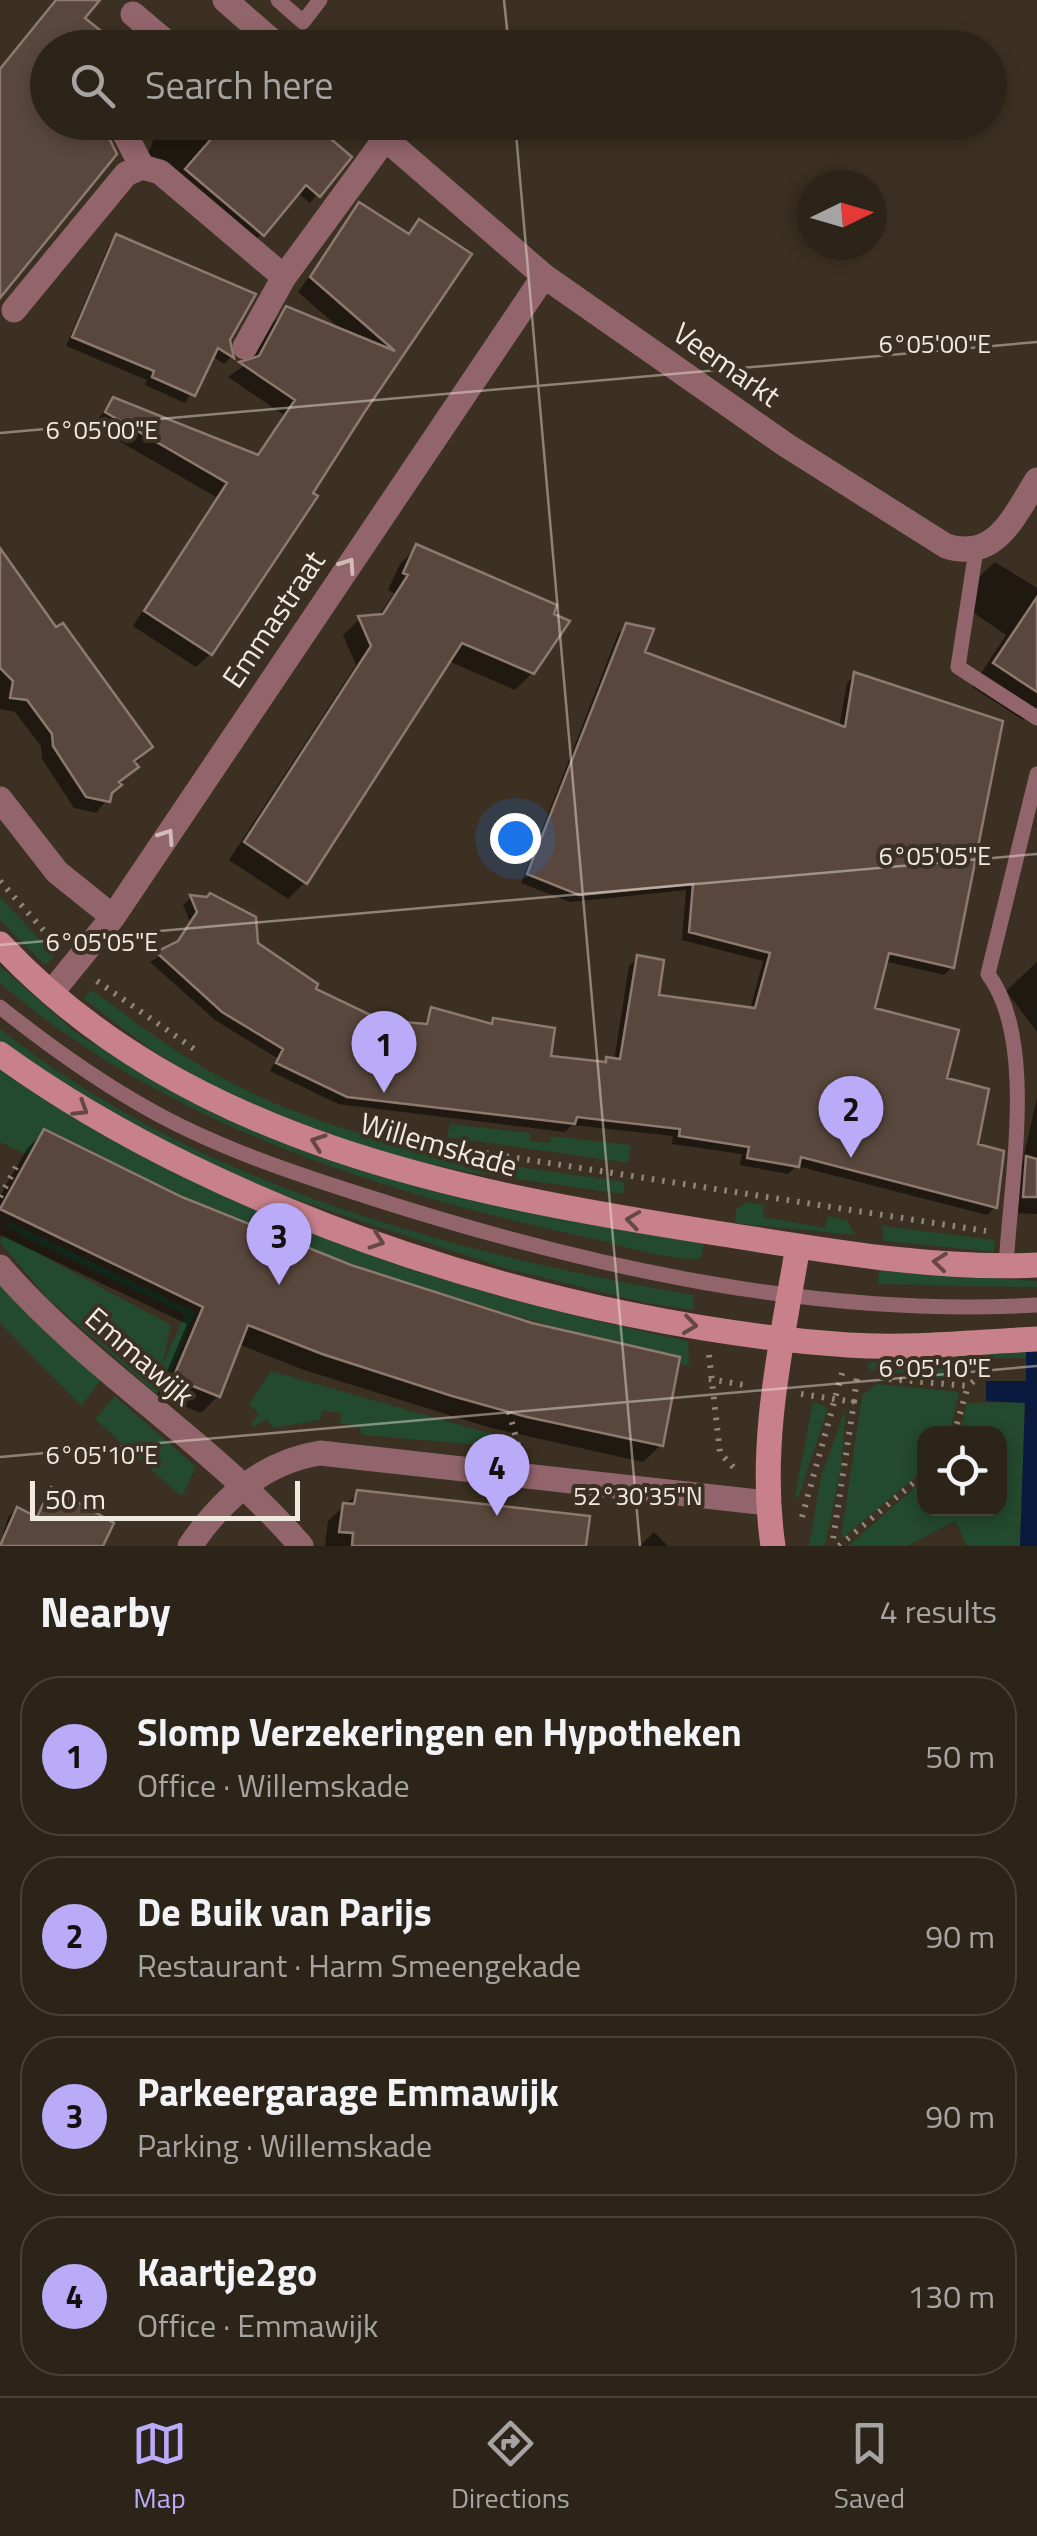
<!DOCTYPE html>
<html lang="en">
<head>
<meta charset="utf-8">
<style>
  :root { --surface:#2c2419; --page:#342c22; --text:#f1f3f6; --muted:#a6a4a2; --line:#484138; --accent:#b9abf7 }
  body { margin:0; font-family:"Titillium Web",sans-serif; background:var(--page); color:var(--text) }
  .controls { position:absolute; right:30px; bottom:30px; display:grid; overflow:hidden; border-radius:20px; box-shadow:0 5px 15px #0003 }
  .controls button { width:90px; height:90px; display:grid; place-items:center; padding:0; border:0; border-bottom:2px solid var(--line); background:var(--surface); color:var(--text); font:50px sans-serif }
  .compass { position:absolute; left:797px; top:170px; width:90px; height:90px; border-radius:50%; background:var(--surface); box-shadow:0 5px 15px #0003; rotate:85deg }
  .scale { position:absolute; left:30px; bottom:25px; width:270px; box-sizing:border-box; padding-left:10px; border:5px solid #f1eae0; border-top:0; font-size:28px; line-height:35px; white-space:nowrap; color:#f1eae0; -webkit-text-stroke:8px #3b3021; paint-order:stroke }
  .you { position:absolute; left:515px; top:838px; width:35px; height:35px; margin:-25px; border:8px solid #fff; border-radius:50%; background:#1a73e8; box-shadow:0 0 0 15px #1a73e833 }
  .badge { display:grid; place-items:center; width:65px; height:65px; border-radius:50%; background:var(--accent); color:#111; font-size:32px; font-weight:700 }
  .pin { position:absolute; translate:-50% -82px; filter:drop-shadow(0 2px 5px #0008) }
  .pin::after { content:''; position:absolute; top:52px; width:35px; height:30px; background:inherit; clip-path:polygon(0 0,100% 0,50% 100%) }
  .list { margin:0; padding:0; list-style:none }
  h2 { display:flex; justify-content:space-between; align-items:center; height:130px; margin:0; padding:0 40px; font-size:42px }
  h2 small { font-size:32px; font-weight:400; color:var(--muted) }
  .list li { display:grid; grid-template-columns:65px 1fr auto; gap:30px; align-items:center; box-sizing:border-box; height:160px; margin:0 20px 20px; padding:0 20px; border:2px solid var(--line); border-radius:40px }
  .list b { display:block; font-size:38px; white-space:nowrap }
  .list p { margin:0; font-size:32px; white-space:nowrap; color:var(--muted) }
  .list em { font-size:32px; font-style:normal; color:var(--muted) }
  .icon { flex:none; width:55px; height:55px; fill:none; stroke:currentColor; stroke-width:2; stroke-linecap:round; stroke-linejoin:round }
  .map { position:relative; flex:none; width:1037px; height:1546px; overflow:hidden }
  .search { position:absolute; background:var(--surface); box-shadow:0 5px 15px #0003; left:30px; right:30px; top:30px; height:110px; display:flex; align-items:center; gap:25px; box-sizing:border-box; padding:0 35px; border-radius:55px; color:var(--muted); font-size:38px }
  .sheet { height:850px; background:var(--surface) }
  nav { display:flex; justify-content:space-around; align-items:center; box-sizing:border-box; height:140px; border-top:2px solid var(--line); background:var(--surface); font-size:28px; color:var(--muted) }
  nav a { display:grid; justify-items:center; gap:5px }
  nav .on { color:var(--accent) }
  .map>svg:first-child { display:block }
  .green { fill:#23492f }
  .water { fill:#0a1a3e }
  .shadow { fill:#0007 }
  .building { fill:#59473d; stroke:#8d796e; stroke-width:2.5 }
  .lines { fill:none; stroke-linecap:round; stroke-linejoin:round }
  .path { stroke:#90877a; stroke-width:6; stroke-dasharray:2.5 8; stroke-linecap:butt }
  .service { stroke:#92646b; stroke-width:15 }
  .minor { stroke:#92646b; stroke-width:25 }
  .secondary { stroke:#c8808b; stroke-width:25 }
  .oneway { stroke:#d0bbb7 }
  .oneway2 { stroke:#654841 }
  .ticks { fill:none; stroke:#f1eae0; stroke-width:2.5; stroke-opacity:0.45 }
  .labels { text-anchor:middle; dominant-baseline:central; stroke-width:8; stroke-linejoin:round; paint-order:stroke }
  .street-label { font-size:30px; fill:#f1eae0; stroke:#3b3021 }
  .ticks-label { font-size:25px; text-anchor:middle; fill:#f1eae0; stroke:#3b3021; stroke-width:8; stroke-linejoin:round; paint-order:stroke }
</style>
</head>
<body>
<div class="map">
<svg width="1037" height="1546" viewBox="0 0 1037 1546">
  <rect width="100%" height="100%" fill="#3b3021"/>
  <path class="green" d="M0 897 55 956 45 965 0 920Z
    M0 966 79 1035 208 1108 704 1243 701 1258C676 1263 618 1244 590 1238 380 1193 165 1124 0 983Z
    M92 990C135 1022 178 1055 226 1080 351 1146 487 1163 625 1182L623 1194 467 1172 384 1154 226 1094 153 1051 84 999Z
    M0 1029C196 1184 451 1253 693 1295L694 1310 647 1303 508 1269 266 1190 179 1153 0 1043Z
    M0 1064C72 1106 143 1152 218 1190 366 1265 526 1307 688 1341L689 1365 679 1364 680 1357C458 1309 246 1234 44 1129L28 1155 0 1142Z
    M450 1124 530 1133V1141L550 1143 551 1136 631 1145 628 1163 447 1137Z
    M747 1202 764 1205 763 1217 825 1228 828 1216 847 1220 855 1235 735 1223 736 1209Z
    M10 1222 195 1312 161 1398 46 1297 0 1242 4 1235 171 1325 162 1366 185 1314 32 1241 7 1227Z
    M882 1226 995 1240 994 1252 884 1241Z
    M879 1270 1037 1281V1287L878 1284Z
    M0 1283 101 1380 81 1406 0 1323Z
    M1026 1351V1358H962L960 1379 870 1370 867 1364 891 1356Z
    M271 1371 506 1438 514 1452 492 1446 363 1435 358 1426 340 1423 341 1413 322 1410 320 1420 273 1428 267 1419 254 1427 251 1424 259 1414 249 1404Z
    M877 1384 959 1392 950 1433 924 1434V1470L841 1539 862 1395Z
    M115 1396 196 1467 182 1497 95 1419Z
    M813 1402 828 1408 798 1499 795 1495Z
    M1025 1402 1020 1546H967L955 1521 907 1546H848L924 1480V1508H1000V1434L959 1433 967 1403Z
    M846 1407 841 1468 825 1546H809L821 1477Z"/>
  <path class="water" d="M1026 1351H1037V1546H1020L1025 1403 986 1401V1381H1026Z"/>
  <path class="shadow" d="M161 122H307L348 157 310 203 297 192 254 242 148 153Z
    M360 205 406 236 419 222 469 255 362 412 210 654 196 667 133 626 216 497 93 426 113 399 255 457 284 415 228 377 252 360 273 323 287 309 344 332 298 292Z
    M117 237 228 340 231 357 224 364 212 356 185 403 145 385 147 380 66 346 109 245Z
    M417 547 532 673 515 690 448 661 305 882 288 899 229 860 356 665 343 635 360 619 378 617 394 593 388 590 400 564Z
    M0 553 150 747 96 813 74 808 42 759 41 746 15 712 0 709Z
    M995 562 1037 588V706L1023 720 972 687 1006 635 961 604 972 584Z
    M627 625 641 653 839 728 847 683 855 675 952 967 944 975 884 961 872 1010 944 1080 975 1146 995 1207 987 1215 797 1166 788 1174 740 1165 742 1154 672 1144 673 1136 572 1125 565 1132 338 1104 270 1071 277 1058 215 1020 150 962 175 946 190 922 183 905 191 898 226 906 230 902 253 918 256 944 313 990 380 1022 422 1026 432 1010 488 1026 493 1020 548 1058 603 1065 614 1061 629 966 638 958 656 997 750 1010 763 961 682 940 686 890 570 902 521 883 618 634Z
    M1037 962V1032L1006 991Z
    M1037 1098V1214L1007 1213 1010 1176 1022 1164Z
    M44 1132 661 1445 643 1462 491 1428 304 1370 238 1344 218 1396 201 1413 157 1395 187 1324 0 1235V1196L27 1149Z
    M51 1490 100 1546H0L8 1517 16 1509 34 1518Z
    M358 1493 584 1546H325L328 1521Z
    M654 1532 668 1546H640Z"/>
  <path class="building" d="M56 0H100L85 18 122 48H48V122H109L108 136 117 154 0 298V69Z
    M226 122H311L352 157 320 197 306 185 264 236 185 169Z
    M359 202 409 234 419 219 472 254 364 413 313 493 318 496 212 655 144 611 227 483 105 412 113 397 258 455 295 400 239 362 259 356 286 306 395 351 310 277Z
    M116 234 256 294 230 340 234 358 218 348 195 396 152 377 154 371 72 337Z
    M416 544 557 605 554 614 570 621 534 674 462 643 307 884 244 842 371 646 358 616 383 614 408 575 403 573Z
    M0 548 56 627 63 623 153 747 134 761 139 767 119 782 122 785 112 793 110 802 86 797 53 746 52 734 27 700 10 698 13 681 0 668Z
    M1037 597V692L993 663Z
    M626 623 654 629 645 652 845 727 854 672 1003 721 954 968 889 953 875 1008 959 1030 947 1078 989 1089 978 1144 1004 1151 997 1208 801 1157 799 1167 747 1158 749 1147 679 1136 680 1129 577 1117 575 1124 347 1097 276 1063 283 1049 222 1012 156 952 178 941 197 912 190 895 207 897 210 893 256 917 258 943 318 984 316 989 381 1020 427 1024 431 1007 492 1024 493 1018 555 1028 551 1056 606 1062V1057L620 1059 637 955 664 960 659 995 755 1008 770 953 689 932 693 884 579 895 527 874Z
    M44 1129 182 1197 351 1265 532 1323 680 1357 663 1446 527 1417 452 1396 322 1354 248 1325 220 1397 173 1378 203 1307 0 1209Z
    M1026 1156 1037 1159V1197H1023Z
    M51 1487 114 1523 103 1546H0L17 1507 37 1517Z
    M357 1490 590 1516 586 1546H352L353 1533 339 1532 343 1503 354 1504Z"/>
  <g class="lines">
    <path class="path" d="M0 881 54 942
      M97 981 197 1051
      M465 1150 986 1231
      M0 1197 16 1167
      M709 1355 720 1453 737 1471
      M709 1379 745 1385
      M889 1379 968 1386 982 1374
      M801 1394 854 1402 832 1546
      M854 1402 857 1376
      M509 1412 518 1445
      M954 1434 968 1386
      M802 1517 843 1370
      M839 1546 924 1474"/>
    <path class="service" d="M278 0 303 22 320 0
      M976 550 958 667 1037 718
      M0 1007C45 1043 92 1077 143 1106 214 1147 296 1174 375 1199 585 1266 815 1318 1037 1305
      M1006 1266C1011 1177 1037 1040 988 974L1037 774"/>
    <path class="minor" d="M225 0 280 48
      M133 14 173 48
      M129 122 123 130 142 167
      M366 122 544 276 786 445 946 546C996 562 1014 516 1037 480
      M14 310 126 174 142 167 160 172 284 277
      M245 347 284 277 385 139
      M0 799 57 872 113 917
      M51 993 113 917 544 276
      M0 1267C90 1371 212 1442 301 1546
      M190 1546C221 1500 262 1462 320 1453L767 1503"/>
    <path class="secondary" d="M0 944C186 1143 465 1194 722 1234 825 1250 932 1270 1037 1265
      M0 1054C226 1218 571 1326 848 1345 911 1349 974 1342 1037 1339
      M773 1546C758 1445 781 1346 798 1246"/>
  </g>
  <defs><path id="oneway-chevron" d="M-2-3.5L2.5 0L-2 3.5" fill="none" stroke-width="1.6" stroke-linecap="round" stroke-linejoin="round" transform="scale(2.5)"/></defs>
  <g class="oneway">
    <use href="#oneway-chevron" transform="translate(348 565) rotate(-56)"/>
    <use href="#oneway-chevron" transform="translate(167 836) rotate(-56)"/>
  </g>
  <g class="oneway2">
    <use href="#oneway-chevron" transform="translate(81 1109) rotate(32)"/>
    <use href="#oneway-chevron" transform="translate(318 1142) rotate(-160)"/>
    <use href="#oneway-chevron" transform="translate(633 1220) rotate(-172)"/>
    <use href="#oneway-chevron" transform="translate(377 1241) rotate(19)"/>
    <use href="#oneway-chevron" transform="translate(940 1262) rotate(-174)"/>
    <use href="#oneway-chevron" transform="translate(690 1325) rotate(7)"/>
  </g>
  <path class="ticks" d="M504 0 509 48M515 122 640 1546M0 433 1037 342M0 945 1037 854M0 1457 1037 1366"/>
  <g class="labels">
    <g class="street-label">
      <text transform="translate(727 364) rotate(35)">Veemarkt</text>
      <text transform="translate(273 619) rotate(-56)">Emmastraat</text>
      <text transform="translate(439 1144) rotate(16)">Willemskade</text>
      <text transform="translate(140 1356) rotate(41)">Emmawijk</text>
    </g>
  </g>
  <g class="ticks-label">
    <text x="935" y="353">6°05'00"E</text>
    <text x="102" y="439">6°05'00"E</text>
    <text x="935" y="865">6°05'05"E</text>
    <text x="102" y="951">6°05'05"E</text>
    <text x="935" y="1377">6°05'10"E</text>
    <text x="102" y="1464">6°05'10"E</text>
    <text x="638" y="1505">52°30'35"N</text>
  </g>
</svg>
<div class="controls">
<button><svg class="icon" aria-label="locate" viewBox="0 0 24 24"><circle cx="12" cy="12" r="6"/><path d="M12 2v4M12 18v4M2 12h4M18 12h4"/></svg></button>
</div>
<svg class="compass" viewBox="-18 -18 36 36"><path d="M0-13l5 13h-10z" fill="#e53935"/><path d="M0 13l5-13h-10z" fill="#a6a4a2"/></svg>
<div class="scale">50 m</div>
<div class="you"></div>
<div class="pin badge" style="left:384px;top:1093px">1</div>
<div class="pin badge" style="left:851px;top:1158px">2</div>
<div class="pin badge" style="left:279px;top:1285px">3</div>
<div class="pin badge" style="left:497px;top:1516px">4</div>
<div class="search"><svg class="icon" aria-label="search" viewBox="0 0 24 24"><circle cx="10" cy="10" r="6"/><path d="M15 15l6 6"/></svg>Search here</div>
</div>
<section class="sheet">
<h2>Nearby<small>4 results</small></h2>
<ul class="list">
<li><span class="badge">1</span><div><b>Slomp Verzekeringen en Hypotheken</b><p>Office · Willemskade</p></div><em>50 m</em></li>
<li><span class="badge">2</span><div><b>De Buik van Parijs</b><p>Restaurant · Harm Smeengekade</p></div><em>90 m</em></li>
<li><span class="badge">3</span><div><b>Parkeergarage Emmawijk</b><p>Parking · Willemskade</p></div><em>90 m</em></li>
<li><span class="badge">4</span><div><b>Kaartje2go</b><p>Office · Emmawijk</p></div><em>130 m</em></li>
</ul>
</section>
<nav>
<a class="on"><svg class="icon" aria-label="map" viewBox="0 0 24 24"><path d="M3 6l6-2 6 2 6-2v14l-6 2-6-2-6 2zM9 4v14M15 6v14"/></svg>Map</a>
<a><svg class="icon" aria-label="directions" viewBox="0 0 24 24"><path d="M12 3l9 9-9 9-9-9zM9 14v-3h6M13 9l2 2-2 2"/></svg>Directions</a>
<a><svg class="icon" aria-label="saved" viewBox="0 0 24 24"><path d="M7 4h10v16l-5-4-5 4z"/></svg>Saved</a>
</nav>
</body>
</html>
